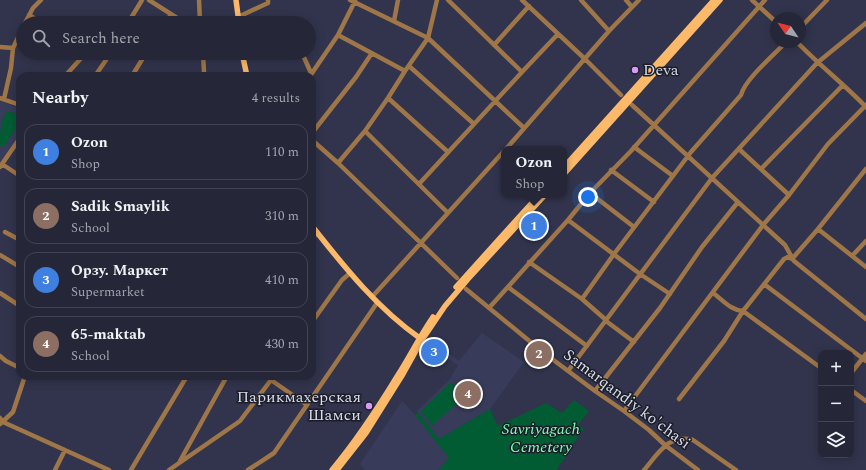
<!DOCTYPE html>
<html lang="en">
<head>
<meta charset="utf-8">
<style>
  :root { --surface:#252739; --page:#313344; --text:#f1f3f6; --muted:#a3a5ae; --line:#424453; --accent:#bca0f2 }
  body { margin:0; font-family:Spectral,serif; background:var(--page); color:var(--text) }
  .controls { position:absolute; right:12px; bottom:12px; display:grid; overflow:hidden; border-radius:8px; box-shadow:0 2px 10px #0003 }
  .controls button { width:36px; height:36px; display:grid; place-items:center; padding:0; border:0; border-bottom:1px solid var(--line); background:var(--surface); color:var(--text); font:20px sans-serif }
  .compass { position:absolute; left:770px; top:12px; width:36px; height:36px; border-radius:50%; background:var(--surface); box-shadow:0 2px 10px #0003; rotate:305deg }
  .you { position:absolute; left:588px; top:197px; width:14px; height:14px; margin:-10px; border:3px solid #fff; border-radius:50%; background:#1a73e8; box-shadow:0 0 0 6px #1a73e833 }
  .badge { display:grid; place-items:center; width:26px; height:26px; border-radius:50%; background:var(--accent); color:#fff; font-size:13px; font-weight:700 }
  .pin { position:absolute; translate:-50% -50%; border:2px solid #fff; box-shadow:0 1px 4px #0006 }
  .popup { position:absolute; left:501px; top:146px; width:66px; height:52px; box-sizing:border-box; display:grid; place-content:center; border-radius:8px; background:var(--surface); filter:drop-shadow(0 1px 3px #0005); font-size:13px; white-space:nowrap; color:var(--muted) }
  .popup b { font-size:15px; color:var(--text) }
  .popup::after { content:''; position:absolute; left:50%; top:100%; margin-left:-8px; border:8px solid transparent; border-top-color:var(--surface) }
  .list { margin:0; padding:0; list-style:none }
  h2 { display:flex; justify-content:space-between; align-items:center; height:52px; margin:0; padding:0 16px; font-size:17px }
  h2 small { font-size:13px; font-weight:400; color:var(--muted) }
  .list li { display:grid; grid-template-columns:26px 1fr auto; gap:12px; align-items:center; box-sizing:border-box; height:56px; margin:0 8px 8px; padding:0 8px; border:1px solid var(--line); border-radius:12px }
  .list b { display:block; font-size:15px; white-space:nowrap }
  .list p { margin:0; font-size:13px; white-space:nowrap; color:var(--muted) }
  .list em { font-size:13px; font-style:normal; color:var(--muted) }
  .icon { flex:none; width:22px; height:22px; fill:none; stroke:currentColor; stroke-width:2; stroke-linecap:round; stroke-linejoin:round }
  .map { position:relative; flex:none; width:866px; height:470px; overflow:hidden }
  .search { position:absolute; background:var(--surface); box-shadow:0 2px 10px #0003; left:16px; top:16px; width:300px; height:44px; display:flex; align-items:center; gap:10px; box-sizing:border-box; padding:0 14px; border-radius:22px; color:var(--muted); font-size:15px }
  .panel { position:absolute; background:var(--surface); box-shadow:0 2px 10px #0003; left:16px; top:72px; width:300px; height:308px; border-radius:12px }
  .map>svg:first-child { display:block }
  .built { fill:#383c5a }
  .green { fill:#025c33 }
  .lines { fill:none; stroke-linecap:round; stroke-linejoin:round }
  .minor { stroke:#9f7647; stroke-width:4.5 }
  .major { stroke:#fbb969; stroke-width:5.5 }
  .poi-dot { fill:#d89af8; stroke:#1b1d28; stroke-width:1.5 }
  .labels { text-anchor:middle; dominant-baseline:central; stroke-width:3; stroke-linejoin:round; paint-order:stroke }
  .poi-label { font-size:16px; fill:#d8dbea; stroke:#1b1d28; text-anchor:start }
  .street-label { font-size:16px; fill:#d8dbea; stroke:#1b1d28 }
  .park-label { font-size:16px; font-style:italic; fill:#82fdb3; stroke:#1b1d28 }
</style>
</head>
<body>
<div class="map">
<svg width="866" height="470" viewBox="0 0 866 470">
  <rect width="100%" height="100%" fill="#31344c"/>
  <path class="built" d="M0 101 20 108V137L0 168Z
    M482 333 524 362 490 409 439 439 417 411 450 379 458 365 437 351 436 344 459 361Z
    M402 401 418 418 449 458 438 470H365L360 464Z"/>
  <path class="green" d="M7 112C15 111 20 116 19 123L5 145 0 147C0 136 0 118 7 112Z
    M451 382 464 397 432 426 421 411Z
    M574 400 589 411 578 425 584 429 571 447 572 448 556 470H438L449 458 415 415 418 412 439 439 490 409 498 426 546 403 562 413Z"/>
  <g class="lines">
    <path class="minor" d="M149 0 185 23
      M350 0 428 38 524 128
      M448 0 522 72
      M522 0 585 59 621 95
      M581 0 609 31
      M626 0 632 7
      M752 0 776 22
      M29 15 42 23
      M238 17 268 3V0
      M394 21 398 0
      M25 23 33 8 41 0
      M128 23 142 0
      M166 23 171 14
      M198 23 200 22 199 0
      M290 23V22
      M800 28 827 0
      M338 35 405 71
      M797 42C819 65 844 84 866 107
      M494 45 529 6
      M0 47 13 48 23 27
      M302 53 311 73
      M409 66 474 124
      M65 76 84 55
      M95 76 106 60
      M132 76 146 53
      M203 76 204 72 203 53
      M310 76 338 35 355 1
      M0 98 20 105
      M388 98 448 152
      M4 99 11 68 13 48
      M632 105 785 245 794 261 866 319
      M365 131 448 213
      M312 133 356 77 372 53
      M312 140 338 163 457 278
      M634 147 673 176
      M506 149 609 31 639 0
      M739 149 789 195
      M338 163 365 131 388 98 405 71 428 38 437 0
      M2 164 20 176
      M0 167 20 138
      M761 169 843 85
      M611 170 654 202
      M419 184 522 72 558 34
      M590 193 634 227
      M568 220 640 274 670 294
      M818 229 866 267
      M5 232 20 240
      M312 240 317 232
      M0 255 20 267
      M852 256 866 241
      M529 262 582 299 606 320
      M764 284 866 361
      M508 287 587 346
      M466 289 544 353 595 391 624 411 649 430 665 445 698 470
      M0 293 20 306
      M713 293C723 300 730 310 743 311L821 368
      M372 297 504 151
      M582 299 614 254 691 152 741 95C745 79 775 54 786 42
      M489 308 568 220 590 193 631 151 765 0
      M606 321 634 342
      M312 322 342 280 350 273
      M0 356 6 361 20 368
      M568 371 712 178 817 63 866 23
      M851 373 866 354
      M271 380 307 405
      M851 390 866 401
      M595 391 660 308 702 247 738 202
      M679 399 724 341 743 311 784 259 788 257 792 259 818 229 866 169
      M624 411 763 225 789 195 828 144 866 105
      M0 418 3 422 109 470
      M0 424 13 412 25 376
      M180 461 227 376
      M55 470 65 450
      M131 470 187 376
      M169 470 240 421 274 376
      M248 470 274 453 377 303
      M644 470C658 454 669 433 693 440L736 470"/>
    <path class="major" d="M236 0 239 23
      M242 53 247 76
      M564 167 714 0
      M564 174 720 0
      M312 226C345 268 378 309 421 339
      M456 287 539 195
      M332 470C357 440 378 408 398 375 410 356 420 336 433 317
      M337 470 366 433 403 374 422 340 445 306 468 279 545 195"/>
  </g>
  <g class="poi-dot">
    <circle cx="635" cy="70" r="4"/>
    <circle cx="369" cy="406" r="4"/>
  </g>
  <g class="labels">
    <g class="poi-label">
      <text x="643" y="70">Deva</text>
      <text x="361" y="397" text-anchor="end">Парикмахерская<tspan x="361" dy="18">Шамси</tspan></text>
    </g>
    <g class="street-label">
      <text transform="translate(627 399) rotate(37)">Samarqandiy ko'chasi</text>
    </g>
    <g class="park-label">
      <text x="541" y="429">Savriyagach<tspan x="541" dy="18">Cemetery</tspan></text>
    </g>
  </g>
</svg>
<div class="controls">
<button>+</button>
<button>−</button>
<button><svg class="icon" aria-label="layers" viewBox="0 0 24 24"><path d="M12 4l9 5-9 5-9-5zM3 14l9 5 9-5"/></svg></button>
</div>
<svg class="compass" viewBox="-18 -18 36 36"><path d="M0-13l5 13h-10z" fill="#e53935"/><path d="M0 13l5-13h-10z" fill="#a3a5ae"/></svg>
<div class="you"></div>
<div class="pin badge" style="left:534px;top:226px;background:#3f7fe0">1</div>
<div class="popup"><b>Ozon</b>Shop</div>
<div class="pin badge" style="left:539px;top:354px;background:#8d6e63">2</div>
<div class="pin badge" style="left:434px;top:352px;background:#3f7fe0">3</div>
<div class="pin badge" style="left:468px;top:394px;background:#8d6e63">4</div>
<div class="search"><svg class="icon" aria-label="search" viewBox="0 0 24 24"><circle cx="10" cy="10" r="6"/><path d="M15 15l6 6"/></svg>Search here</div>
<section class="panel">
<h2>Nearby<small>4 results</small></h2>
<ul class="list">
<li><span class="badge" style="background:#3f7fe0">1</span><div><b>Ozon</b><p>Shop</p></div><em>110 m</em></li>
<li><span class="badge" style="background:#8d6e63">2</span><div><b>Sadik Smaylik</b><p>School</p></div><em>310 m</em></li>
<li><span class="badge" style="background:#3f7fe0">3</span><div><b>Орзу. Маркет</b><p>Supermarket</p></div><em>410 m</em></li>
<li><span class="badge" style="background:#8d6e63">4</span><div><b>65-maktab</b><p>School</p></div><em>430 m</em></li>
</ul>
</section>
</div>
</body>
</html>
